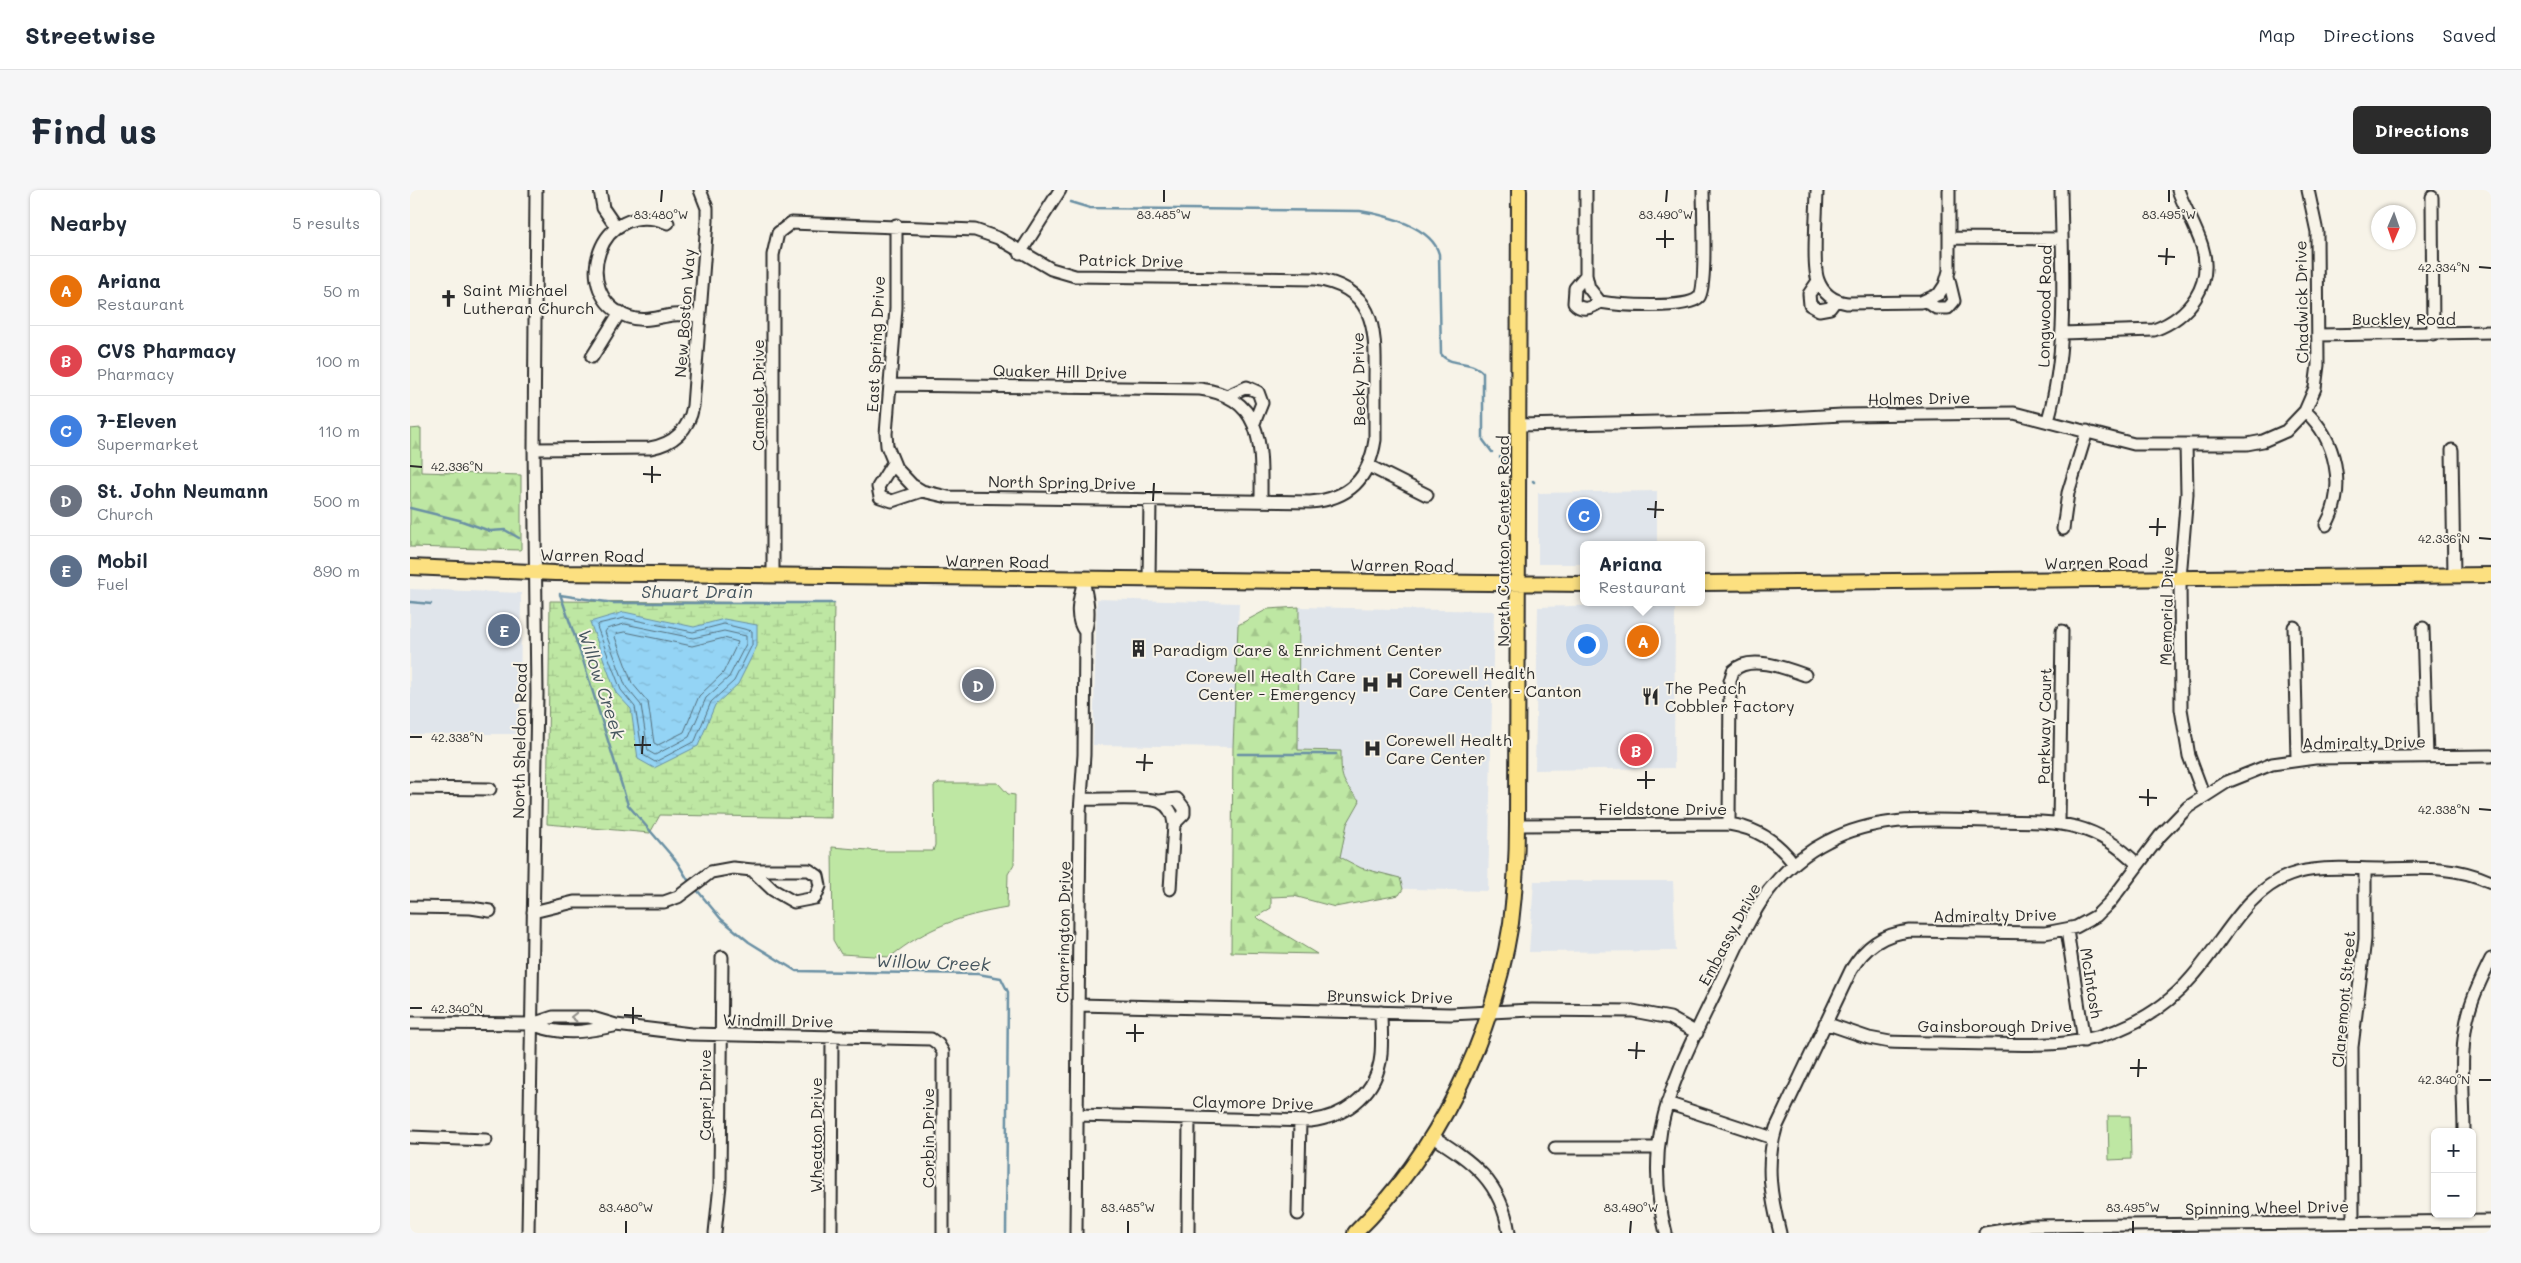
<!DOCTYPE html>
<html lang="en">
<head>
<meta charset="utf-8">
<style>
  :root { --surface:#fff; --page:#f6f6f7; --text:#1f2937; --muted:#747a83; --line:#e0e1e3; --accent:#2b2b2b }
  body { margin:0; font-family:Mali,sans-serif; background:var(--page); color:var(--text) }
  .controls { position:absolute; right:15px; bottom:15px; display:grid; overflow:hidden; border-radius:8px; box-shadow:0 1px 4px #0004 }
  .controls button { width:45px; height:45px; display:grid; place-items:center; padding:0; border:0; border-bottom:1px solid var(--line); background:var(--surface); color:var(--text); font:25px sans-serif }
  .compass { position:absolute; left:1961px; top:15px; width:45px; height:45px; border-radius:50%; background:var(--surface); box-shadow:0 1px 4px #0004; rotate:182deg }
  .you { position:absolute; left:1176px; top:454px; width:18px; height:18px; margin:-12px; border:4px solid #fff; border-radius:50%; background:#1a73e8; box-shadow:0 0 0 8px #1a73e833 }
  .badge { display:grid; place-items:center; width:32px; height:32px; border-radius:50%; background:var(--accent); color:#fff; font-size:16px; font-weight:700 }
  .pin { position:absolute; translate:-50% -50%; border:2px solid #fff; box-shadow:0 1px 5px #0006 }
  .popup { position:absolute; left:1170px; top:351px; width:125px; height:65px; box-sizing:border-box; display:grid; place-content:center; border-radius:8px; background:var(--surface); filter:drop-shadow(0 1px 4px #0005); font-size:16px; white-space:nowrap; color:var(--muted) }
  .popup b { font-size:19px; color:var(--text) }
  .popup::after { content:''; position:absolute; left:50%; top:100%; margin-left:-10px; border:10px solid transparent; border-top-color:var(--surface) }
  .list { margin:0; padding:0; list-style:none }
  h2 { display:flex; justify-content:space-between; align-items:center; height:65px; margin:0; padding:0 20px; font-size:21px }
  h2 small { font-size:16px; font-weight:400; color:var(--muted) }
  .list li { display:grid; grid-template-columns:32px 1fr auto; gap:15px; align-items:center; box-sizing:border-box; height:70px; padding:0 20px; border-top:1px solid var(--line) }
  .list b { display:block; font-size:19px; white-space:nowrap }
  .list p { margin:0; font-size:16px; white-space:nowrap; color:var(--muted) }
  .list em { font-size:16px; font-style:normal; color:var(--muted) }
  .map { position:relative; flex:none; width:2081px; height:1043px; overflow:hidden; border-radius:8px }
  header { display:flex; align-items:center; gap:30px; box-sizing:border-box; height:70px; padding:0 25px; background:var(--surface); border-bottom:1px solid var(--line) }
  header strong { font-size:24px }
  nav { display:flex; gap:28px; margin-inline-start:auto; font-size:18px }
  .intro { display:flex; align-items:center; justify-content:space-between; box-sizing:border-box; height:120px; padding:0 30px }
  h1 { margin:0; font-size:35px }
  .button { padding:12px 22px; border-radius:8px; background:var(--accent); color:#fff; font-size:18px; font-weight:700 }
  main { display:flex; gap:30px; padding:0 30px }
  aside { flex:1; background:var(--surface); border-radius:8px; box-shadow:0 1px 4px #0004 }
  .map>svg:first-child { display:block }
  .built { fill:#e0e5eb }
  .green { fill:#bee7a3; stroke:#748967 }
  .forest { fill:url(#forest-firs); stroke:#748967 }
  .wetland { fill:url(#wetland-marsh); stroke:#748967 }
  .water { fill:url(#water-ripples); stroke:#6a90a4 }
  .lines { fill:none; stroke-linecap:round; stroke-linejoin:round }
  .shore { stroke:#556f7c; stroke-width:1 }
  .stream { stroke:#6a90a4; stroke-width:2.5 }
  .minor-casing { stroke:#2b2b2b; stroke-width:15 }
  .major-casing { stroke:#2b2b2b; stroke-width:18 }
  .minor { stroke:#f7f3e8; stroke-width:11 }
  .major { stroke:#fce080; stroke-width:14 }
  .oneway { stroke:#918f8a }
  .ticks { fill:none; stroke:#2b2b2b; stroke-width:2 }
  .labels { text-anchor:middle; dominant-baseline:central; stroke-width:4; stroke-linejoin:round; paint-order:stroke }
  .street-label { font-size:16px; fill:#2b2b2b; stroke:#f7f3e8 }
  .poi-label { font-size:16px; fill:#2b2b2b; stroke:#f7f3e8; text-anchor:start }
  .water-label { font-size:18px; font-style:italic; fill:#45555e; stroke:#f7f3e8 }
  .ticks-label { font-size:12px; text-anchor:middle; fill:#2b2b2b; stroke:#f7f3e8; stroke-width:4; stroke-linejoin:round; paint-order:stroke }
</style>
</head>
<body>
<header>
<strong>Streetwise</strong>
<nav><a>Map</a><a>Directions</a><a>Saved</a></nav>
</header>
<div class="intro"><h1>Find us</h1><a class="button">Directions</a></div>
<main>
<aside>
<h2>Nearby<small>5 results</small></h2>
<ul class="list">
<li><span class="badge" style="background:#e8710a">A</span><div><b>Ariana</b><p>Restaurant</p></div><em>50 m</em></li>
<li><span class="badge" style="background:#e0444e">B</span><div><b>CVS Pharmacy</b><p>Pharmacy</p></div><em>100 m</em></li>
<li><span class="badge" style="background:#3f7fe0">C</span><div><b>7-Eleven</b><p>Supermarket</p></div><em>110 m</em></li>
<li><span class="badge" style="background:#6b7280">D</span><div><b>St. John Neumann</b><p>Church</p></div><em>500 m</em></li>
<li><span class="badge" style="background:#5c6f8a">E</span><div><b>Mobil</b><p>Fuel</p></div><em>890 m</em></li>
</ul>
</aside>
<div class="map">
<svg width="2081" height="1043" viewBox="0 0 2081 1043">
  <defs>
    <pattern id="forest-firs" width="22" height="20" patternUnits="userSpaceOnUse" patternTransform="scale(1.25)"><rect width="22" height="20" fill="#bee7a3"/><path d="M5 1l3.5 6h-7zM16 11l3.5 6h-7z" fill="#a3c68c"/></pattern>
    <pattern id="wetland-marsh" width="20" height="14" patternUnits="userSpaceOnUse" patternTransform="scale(1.25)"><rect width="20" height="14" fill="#bee7a3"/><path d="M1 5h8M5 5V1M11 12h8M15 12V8" fill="none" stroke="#a3c68c"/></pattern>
    <pattern id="water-ripples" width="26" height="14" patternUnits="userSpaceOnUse" patternTransform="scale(1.25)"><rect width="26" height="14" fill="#94d4f5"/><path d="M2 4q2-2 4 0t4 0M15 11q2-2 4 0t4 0" fill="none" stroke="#80b6d2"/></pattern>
  </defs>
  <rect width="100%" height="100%" fill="#f7f3e8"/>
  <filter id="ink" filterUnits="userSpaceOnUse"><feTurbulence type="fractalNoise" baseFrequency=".02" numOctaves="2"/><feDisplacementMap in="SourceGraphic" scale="10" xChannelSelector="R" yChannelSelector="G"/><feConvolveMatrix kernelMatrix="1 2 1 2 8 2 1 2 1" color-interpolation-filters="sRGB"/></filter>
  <g filter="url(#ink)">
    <path class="built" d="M1247 301V355H1174V374H1128V303Z
      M0 399 111 403 110 544H0Z
      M687 409 829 413 823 557 683 555Z
      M1265 413 1264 578 1125 580 1128 417Z
      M889 417 1084 421 1078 701 929 697 931 561 888 560Z
      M1124 691H1263L1266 761 1119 762Z"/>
    <path class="green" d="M529 593H588L598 604 605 605 604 674 598 684 597 718C549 726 518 737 480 767L431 764 423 750 422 657 470 661H523L525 655 524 596Z
      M1698 926H1720L1721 969 1699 970Z"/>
    <path class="forest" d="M11 238V282L111 285V360L0 357V239Z
      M889 417 888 560 931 561C931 589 931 590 950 611L937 634 930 667 951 678 990 688 993 699 989 705 925 717 884 706 861 707V718L846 727 907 764 821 762 823 557 828 435 858 419Z"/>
    <path class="wetland" d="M140 411 424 413 421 628 250 625 240 643 137 634Z"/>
    <path class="water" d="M214 422 284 437 314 429 347 435V456L328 494 305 515 288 556 244 578 228 569 221 519 206 503 180 432Z"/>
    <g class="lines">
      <path class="shore" d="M215 428 283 442 314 434 342 441V455L324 491 301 512 285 551 245 572 233 565 225 517 211 500 187 437 189 434Z
        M215 434 283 448 314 441 336 446V454L319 487 296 508 279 547 245 565 238 561 231 515 216 497 195 442 197 439Z
        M215 442 282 456 314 448 328 452 313 483 289 506 274 542 248 555 244 553 238 512 222 493 205 447 206 444Z"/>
      <path class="stream" d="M660 12 680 18 950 21C976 25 1022 37 1029 64L1031 164C1040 177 1062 169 1073 183V250L1082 262
        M1090 267 1095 271
        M1123 291 1124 292
        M0 318 49 330 80 341 95 340 109 348
        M150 404 172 467 218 615 267 672 278 690
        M150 405 203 413H424
        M0 412 21 414
        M828 564H926
        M287 700 311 729 339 752 386 781 568 784 591 788 598 802 596 1043"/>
      <defs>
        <path id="minor" d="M190 0 193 18 206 37
          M1176 0V85L1179 98 1190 112C1207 115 1278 120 1289 107 1297 98 1293 17 1293 0
          M1407 0C1407 19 1402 76 1408 90 1413 104 1424 111 1437 113L1511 112 1529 104 1535 95 1539 81V0
          M2022 7 2023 144
          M258 33C188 6 159 105 218 127 235 133 247 127 263 125 272 124 281 126 290 126
          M1539 48 1652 49
          M610 63 650 0
          M1176 85 1165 98 1164 113C1172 122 1181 118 1190 112
          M1408 91 1399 104 1400 115 1409 120 1420 118 1426 110
          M1516 111 1526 118H1538L1544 111 1538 86
          M1652 143 1744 140C1779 127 1804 95 1792 56 1786 37 1775 19 1768 0
          M1908 145 2081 142
          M182 167 210 122
          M480 195 790 199C856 207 851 260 851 311
          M817 206 837 197 848 202 852 213 844 233
          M1895 221C1926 249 1937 298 1916 335
          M1638 230C1659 156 1652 77 1651 0
          M1109 235 1339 230 1432 225 1604 223 1724 254H1837L1853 251 1876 241 1895 221 1905 198 1908 175 1907 42 1898 0
          M1776 254 1777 304 1770 388 1771 519 1779 566 1794 606
          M124 259 240 258C263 254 279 240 283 216L297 31V18L290 0
          M2042 260 2044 385
          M483 273 468 297 470 307 482 311 512 301
          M959 276 1017 305
          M1653 339 1658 303 1677 241
          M363 386V65L368 43 381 33 565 40 588 48 641 79 665 86 905 89C963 97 966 136 965 185 965 207 965 228 965 250 959 289 939 309 900 312L538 307 512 301 502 295 486 278 477 256 476 244 486 118V35
          M739 390 740 310
          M673 394C669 410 664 428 675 442
          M1884 437 1887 569
          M2013 438 2017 567
          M0 598 80 599
          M671 609C686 610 739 606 750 612 759 616 763 624 764 634L760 699
          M749 611 767 609 774 618V624L764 634
          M1649 633 1652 441
          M1319 634 1320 491 1323 481C1339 464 1376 478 1395 485
          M1107 635 1319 634C1346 638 1368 652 1384 674
          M0 717 61 718 80 721
          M123 722 164 712H254L268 707 301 682 323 678 342 680 363 700 384 712 405 708 410 696 408 686 399 680H342
          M1657 740 1674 851
          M668 815 1040 824 1122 820 1223 821 1260 828 1287 843
          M0 833 122 834 143 827H179L206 835 281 844 521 849 528 854 533 862V1043
          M1415 833 1459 848 1480 852C1514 853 1548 853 1582 854 1629 855 1676 857 1719 835 1743 824 1765 807 1782 787 1812 754 1835 701 1880 685 1908 675 1941 679 1970 679 2009 678 2045 675 2081 692
          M122 834C151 846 174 842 204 836
          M1257 913 1363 948
          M667 925 900 931C933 927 963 907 970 872 973 856 971 838 971 822
          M2054 942C2054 902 2048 858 2060 818 2065 801 2073 785 2081 769
          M1022 946C1063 972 1091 991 1099 1043
          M0 947 76 950
          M1145 958H1248
          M888 1024 890 931
          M1943 1032 1942 857 1955 749V679
          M118 1043 127 504 124 259 126 0
          M305 1043 310 995 312 767
          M421 1043 422 846
          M666 1043 670 622 674 565 675 442C681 425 677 407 673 390
          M778 1043 779 928
          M1256 1043C1247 1009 1245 973 1251 939 1261 889 1285 845 1307 799 1323 766 1337 730 1359 700 1375 680 1396 662 1418 651 1469 624 1527 630 1582 631 1643 632 1682 628 1728 675
          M1370 1043C1361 1007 1355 975 1366 938L1441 780C1455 757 1472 744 1500 741L1635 743 1666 737 1686 726 1700 712 1750 646 1778 617 1817 592 1862 574 1905 568 2081 566
          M1575 1043 1620 1036 2081 1031"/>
        <path id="major" d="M0 377 145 383 1174 394
          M1292 393 2081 385
          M945 1043C1028 962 1083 847 1101 733 1105 700 1107 668 1107 635L1109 0"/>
      </defs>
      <use href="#minor" class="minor-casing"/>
      <use href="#major" class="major-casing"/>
      <use href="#minor" class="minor"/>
      <use href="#major" class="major"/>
    </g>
    <defs><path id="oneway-chevron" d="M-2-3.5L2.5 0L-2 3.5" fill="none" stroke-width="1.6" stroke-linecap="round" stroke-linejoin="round" transform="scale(1.25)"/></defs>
    <use class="oneway" href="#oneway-chevron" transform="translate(164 827) rotate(-180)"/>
  </g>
  <path class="ticks" d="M251 12 252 0M754 12V0M1256 12 1257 0M1759 12V0M1246 49H1264M1255 58V40M1748 66 1765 67M1756 75 1757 58M2069 77 2081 78M0 276 12 277M233 284 251 285M242 293V276M735 302H752M743 311 744 293M1237 319 1254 320M1245 328 1246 311M1739 337H1756M1747 346 1748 328M2069 348 2081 349M0 547H12M224 555H241M232 564 233 546M726 572 743 573M734 581 735 564M1227 590H1245M1236 599V581M1729 607 1747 608M1738 616V599M2069 619 2081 620M0 818H12M214 825 232 826M223 834V817M716 843H734M725 852V834M1218 860 1235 861M1226 869 1227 852M1720 878H1737M1728 887 1729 869M2069 890H2081M216 1043V1031M718 1043V1031M1220 1043 1221 1031M1723 1043V1031"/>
  <defs>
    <symbol id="church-bare" viewBox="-9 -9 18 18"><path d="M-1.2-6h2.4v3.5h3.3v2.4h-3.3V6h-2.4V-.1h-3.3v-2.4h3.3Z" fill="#2b2b2b" stroke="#f7f3e8" stroke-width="2.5" paint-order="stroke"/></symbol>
    <symbol id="building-bare" viewBox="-9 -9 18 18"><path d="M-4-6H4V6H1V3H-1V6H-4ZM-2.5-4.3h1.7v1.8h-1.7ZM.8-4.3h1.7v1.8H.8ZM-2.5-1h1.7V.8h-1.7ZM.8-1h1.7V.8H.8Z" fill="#2b2b2b" stroke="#f7f3e8" stroke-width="2.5" paint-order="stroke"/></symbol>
    <symbol id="hospital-bare" viewBox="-9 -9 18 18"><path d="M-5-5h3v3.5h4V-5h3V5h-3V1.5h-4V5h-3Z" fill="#2b2b2b" stroke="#f7f3e8" stroke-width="2.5" paint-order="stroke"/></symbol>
    <symbol id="restaurant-bare" viewBox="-9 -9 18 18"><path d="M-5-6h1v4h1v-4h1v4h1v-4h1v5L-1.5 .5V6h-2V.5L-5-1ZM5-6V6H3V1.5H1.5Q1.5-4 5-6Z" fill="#2b2b2b" stroke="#f7f3e8" stroke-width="2.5" paint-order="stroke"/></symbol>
  </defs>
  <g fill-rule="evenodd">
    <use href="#church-bare" x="26" y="96" width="25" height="25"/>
    <use href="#building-bare" x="716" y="446" width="25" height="25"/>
    <use href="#hospital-bare" x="972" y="478" width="25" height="25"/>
    <use href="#hospital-bare" x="948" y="482" width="25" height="25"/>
    <use href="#restaurant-bare" x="1228" y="494" width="25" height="25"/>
    <use href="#hospital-bare" x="950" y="546" width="25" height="25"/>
  </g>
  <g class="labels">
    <g class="street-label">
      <text transform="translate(721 70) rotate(1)">Patrick Drive</text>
      <text transform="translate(1891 112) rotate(-91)">Chadwick Drive</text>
      <text transform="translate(1634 116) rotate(-89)">Longwood Road</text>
      <text transform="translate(274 123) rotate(-86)">New Boston Way</text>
      <text x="1994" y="128">Buckley Road</text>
      <text transform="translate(465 154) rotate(-87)">East Spring Drive</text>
      <text transform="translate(650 181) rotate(1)">Quaker Hill Drive</text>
      <text transform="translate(948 189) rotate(-91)">Becky Drive</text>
      <text transform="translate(347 205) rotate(-90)">Camelot Drive</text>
      <text transform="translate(1509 208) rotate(-1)">Holmes Drive</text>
      <text transform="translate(652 292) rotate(1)">North Spring Drive</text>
      <text transform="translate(1092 351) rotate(-90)">North Canton Center Road</text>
      <text transform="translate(182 365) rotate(1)">Warren Road</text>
      <text transform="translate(587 371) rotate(1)">Warren Road</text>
      <text transform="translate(1686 372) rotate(-1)">Warren Road</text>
      <text transform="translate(992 375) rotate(1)">Warren Road</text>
      <text transform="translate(1756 416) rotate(-89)">Memorial Drive</text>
      <text transform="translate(1634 536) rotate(-89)">Parkway Court</text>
      <text transform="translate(109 551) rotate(-89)">North Sheldon Road</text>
      <text transform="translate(1954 552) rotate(-1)">Admiralty Drive</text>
      <text x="1253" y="618">Fieldstone Drive</text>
      <text transform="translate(1585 725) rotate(-1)">Admiralty Drive</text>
      <text transform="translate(653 742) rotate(-89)">Charrington Drive</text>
      <text transform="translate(1319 744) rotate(-62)">Embassy Drive</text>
      <text transform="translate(1682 793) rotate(81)">McIntosh</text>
      <text transform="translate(980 806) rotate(1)">Brunswick Drive</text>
      <text transform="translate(1933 809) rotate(-85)">Claremont Street</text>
      <text transform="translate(368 830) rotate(1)">Windmill Drive</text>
      <text x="1585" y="835">Gainsborough Drive</text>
      <text transform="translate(294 905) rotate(-90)">Capri Drive</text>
      <text transform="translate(843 912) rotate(1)">Claymore Drive</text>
      <text transform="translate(405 945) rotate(-90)">Wheaton Drive</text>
      <text transform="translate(517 948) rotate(-90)">Corbin Drive</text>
      <text transform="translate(1857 1017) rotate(-1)">Spinning Wheel Drive</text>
    </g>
    <g class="poi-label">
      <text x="53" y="99">Saint Michael<tspan x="53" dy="18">Lutheran Church</tspan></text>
      <text x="743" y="459">Paradigm Care &amp; Enrichment Center</text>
      <text x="999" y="482">Corewell Health<tspan x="999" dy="18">Care Center - Canton</tspan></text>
      <text x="946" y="485" text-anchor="end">Corewell Health Care<tspan x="946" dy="18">Center - Emergency</tspan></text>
      <text x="1255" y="497">The Peach<tspan x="1255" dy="18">Cobbler Factory</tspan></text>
      <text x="976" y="549">Corewell Health<tspan x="976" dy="18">Care Center</tspan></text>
    </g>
    <g class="water-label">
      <text x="287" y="401">Shuart Drain</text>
      <text transform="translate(192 494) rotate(72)">Willow Creek</text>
      <text transform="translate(523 772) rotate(2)">Willow Creek</text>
    </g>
  </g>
  <g class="ticks-label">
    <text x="251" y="29">83.480°W</text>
    <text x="754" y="29">83.485°W</text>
    <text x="1256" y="29">83.490°W</text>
    <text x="1759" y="29">83.495°W</text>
    <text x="2034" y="82">42.334°N</text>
    <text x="47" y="281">42.336°N</text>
    <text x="2034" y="353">42.336°N</text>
    <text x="47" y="552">42.338°N</text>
    <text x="2034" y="624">42.338°N</text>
    <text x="47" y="823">42.340°N</text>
    <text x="2034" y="894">42.340°N</text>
    <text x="216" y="1022">83.480°W</text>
    <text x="718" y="1022">83.485°W</text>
    <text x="1221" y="1022">83.490°W</text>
    <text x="1723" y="1022">83.495°W</text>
  </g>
</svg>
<div class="controls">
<button>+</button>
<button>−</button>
</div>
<svg class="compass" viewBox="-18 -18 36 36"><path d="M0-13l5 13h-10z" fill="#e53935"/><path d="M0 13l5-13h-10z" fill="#747a83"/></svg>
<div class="you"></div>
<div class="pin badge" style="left:1233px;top:451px;background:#e8710a">A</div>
<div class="popup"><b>Ariana</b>Restaurant</div>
<div class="pin badge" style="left:1226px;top:560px;background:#e0444e">B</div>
<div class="pin badge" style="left:1174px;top:325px;background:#3f7fe0">C</div>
<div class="pin badge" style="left:568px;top:495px;background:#6b7280">D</div>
<div class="pin badge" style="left:94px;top:440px;background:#5c6f8a">E</div>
</div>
</main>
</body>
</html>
